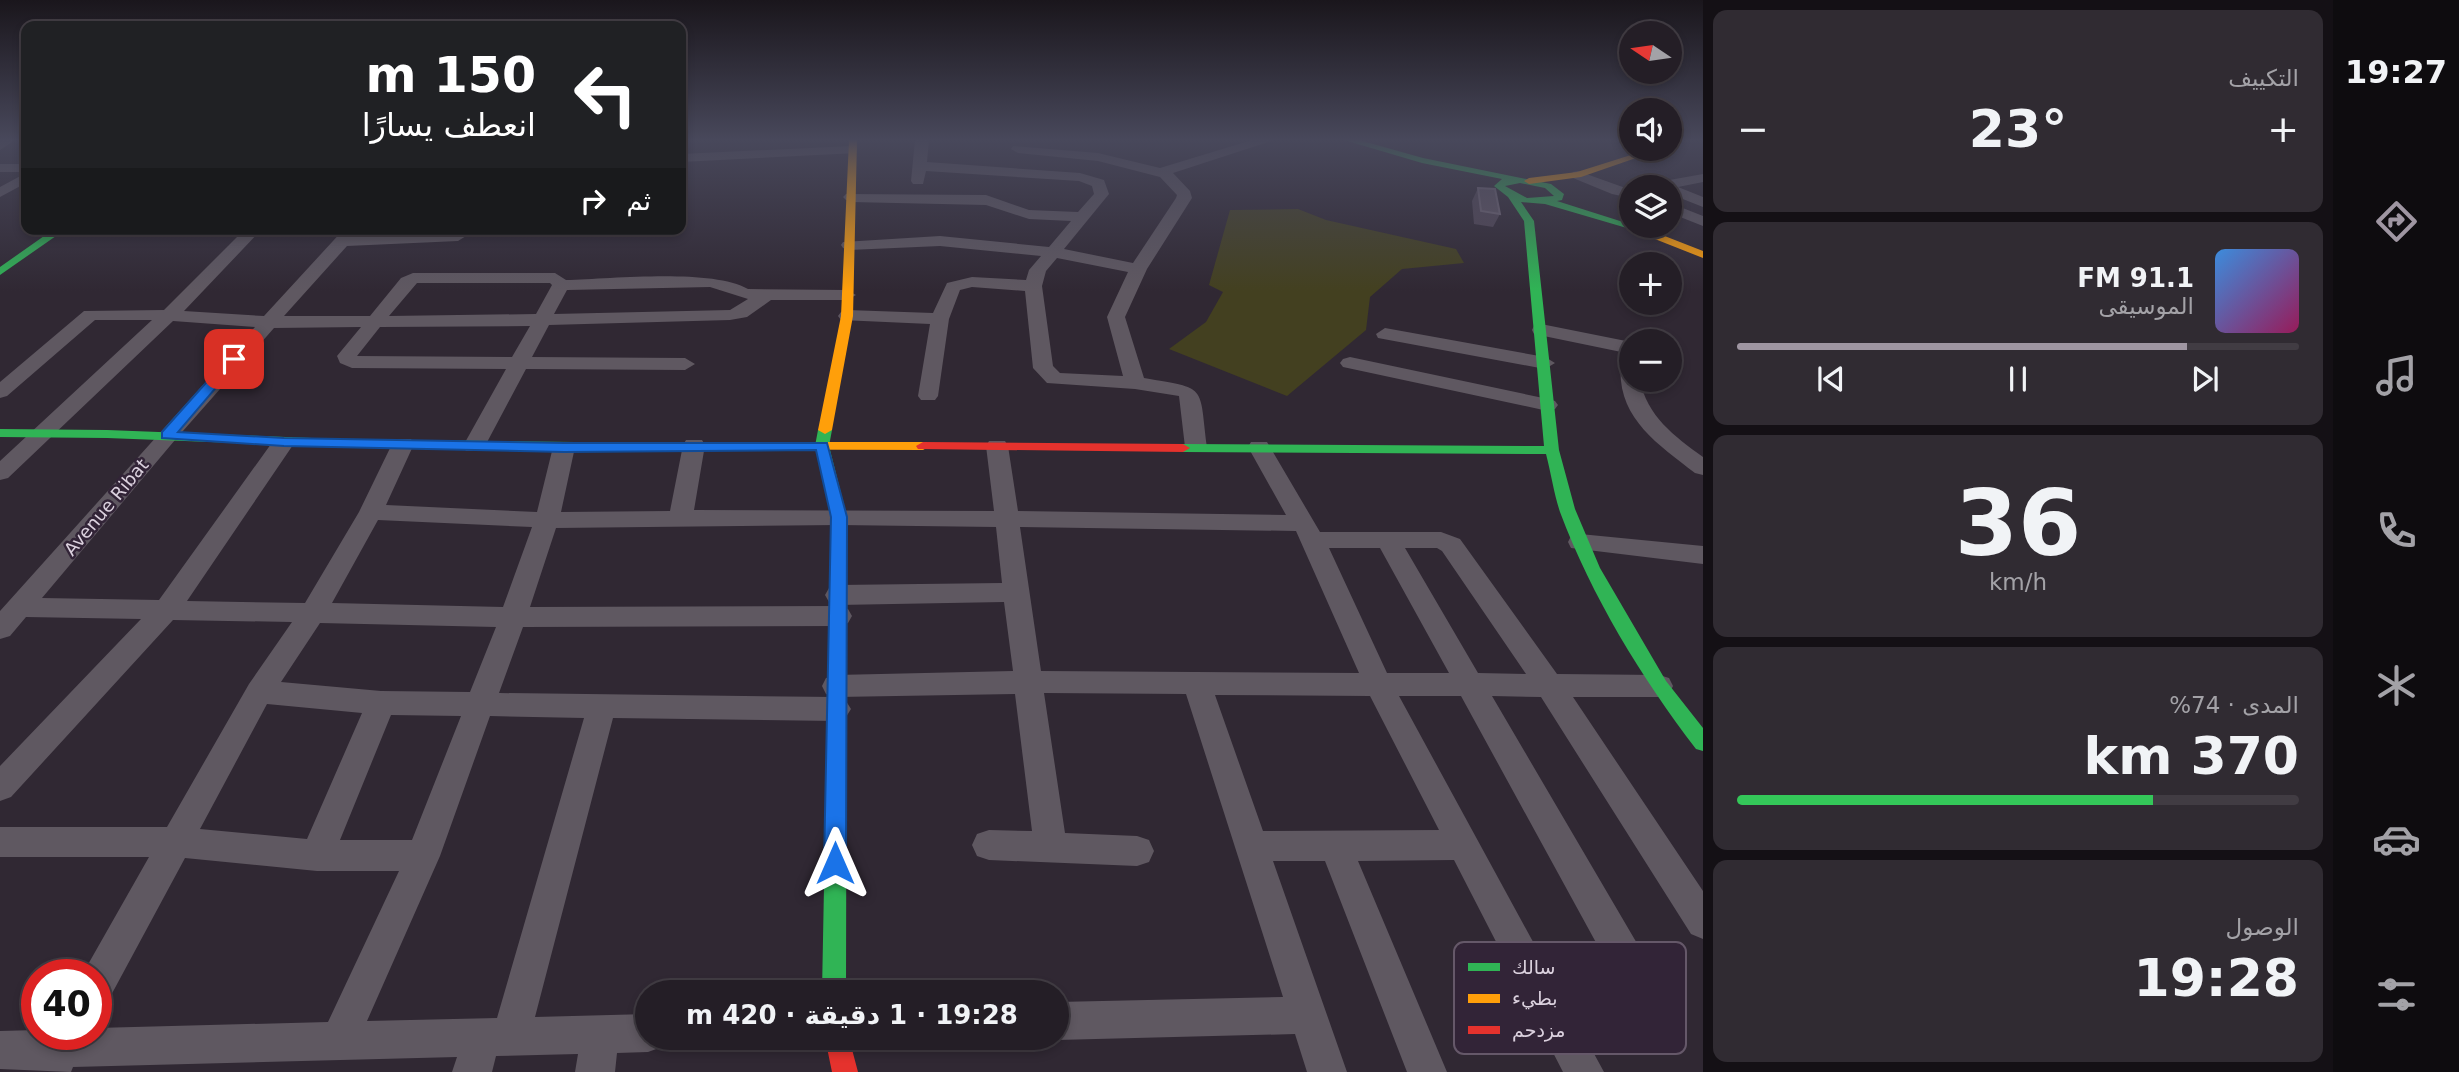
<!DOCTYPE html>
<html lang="ar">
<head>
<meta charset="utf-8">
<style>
  body { margin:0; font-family:"DejaVu Sans","Noto Naskh Arabic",sans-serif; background:#302b32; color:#f1f3f6; direction:rtl; height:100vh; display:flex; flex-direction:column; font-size:26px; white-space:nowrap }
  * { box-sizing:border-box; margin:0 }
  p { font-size:23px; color:#a3a2a7 }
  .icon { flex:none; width:38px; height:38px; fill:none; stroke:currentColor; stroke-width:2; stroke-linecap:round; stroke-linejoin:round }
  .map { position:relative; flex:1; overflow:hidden; direction:ltr }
  .side { display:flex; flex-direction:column; gap:10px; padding:10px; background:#141015; width:630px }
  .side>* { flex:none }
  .guide { position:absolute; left:21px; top:21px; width:665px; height:214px; border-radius:14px; box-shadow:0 4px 10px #0003,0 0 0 2px #413c43; direction:rtl; background:#202124; color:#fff; overflow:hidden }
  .needle { width:46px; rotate:283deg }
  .buttons { position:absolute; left:1619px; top:21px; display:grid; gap:14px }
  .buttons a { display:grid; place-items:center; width:63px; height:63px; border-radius:50%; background:#241e26; box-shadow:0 4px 10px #0003,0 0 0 2px #413c43; font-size:35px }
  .speed { position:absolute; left:21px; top:959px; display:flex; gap:14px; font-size:35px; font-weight:700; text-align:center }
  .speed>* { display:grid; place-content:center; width:91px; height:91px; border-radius:50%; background:#241e26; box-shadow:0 4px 10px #0003,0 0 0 2px #413c43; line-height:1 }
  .speed .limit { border:10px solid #d22; background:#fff; color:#111 }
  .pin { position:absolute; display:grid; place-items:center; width:60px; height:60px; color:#fff; margin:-30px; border-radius:14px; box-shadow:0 4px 10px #0006 }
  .me { position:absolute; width:77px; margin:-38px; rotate:0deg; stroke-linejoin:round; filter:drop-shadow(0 0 5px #0008) }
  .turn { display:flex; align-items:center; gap:24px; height:147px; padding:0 35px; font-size:32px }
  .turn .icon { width:91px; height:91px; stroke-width:2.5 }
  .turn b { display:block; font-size:49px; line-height:60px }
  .then { display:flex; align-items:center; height:66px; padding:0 35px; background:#0003; gap:14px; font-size:26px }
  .big { font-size:52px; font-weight:600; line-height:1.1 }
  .side .card { flex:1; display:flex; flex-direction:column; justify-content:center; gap:10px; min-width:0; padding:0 24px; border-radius:14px; background:#302b32 }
  .side .dial { align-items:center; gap:0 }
  .dial b { font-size:91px; line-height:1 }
  .song { display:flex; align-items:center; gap:21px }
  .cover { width:84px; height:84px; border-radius:10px; background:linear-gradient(135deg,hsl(210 70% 55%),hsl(330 70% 35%)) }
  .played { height:7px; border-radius:4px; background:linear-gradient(90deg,#9f96a2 80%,#413c43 80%) }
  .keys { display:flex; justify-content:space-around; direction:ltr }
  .heat { display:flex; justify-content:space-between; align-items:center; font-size:38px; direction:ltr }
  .charge { height:10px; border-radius:5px; background:linear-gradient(90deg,#34c759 74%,#413c43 0) }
  .trip { position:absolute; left:635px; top:980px; width:434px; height:70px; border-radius:35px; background:#241e26; box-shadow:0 4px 10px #0003,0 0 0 2px #413c43; font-weight:600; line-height:70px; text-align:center; direction:rtl }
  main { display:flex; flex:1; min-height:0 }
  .dock { display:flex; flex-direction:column; width:126px; justify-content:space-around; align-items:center; background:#0e0c0f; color:#a3a2a7 }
  .dock .icon { width:49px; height:49px }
  .dock .selected { color:#9f96a2 }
  .dock b { font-size:32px; color:#f1f3f6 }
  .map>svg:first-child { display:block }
  .green { fill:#434020 }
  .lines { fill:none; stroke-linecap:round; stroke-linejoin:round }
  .street { fill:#5f5861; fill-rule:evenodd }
  .fast { fill:#30b455; fill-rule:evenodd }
  .slow { fill:#ff9f0a; fill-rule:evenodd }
  .jam { fill:#e5322d; fill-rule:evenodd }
  .wall { fill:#524756 }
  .building { fill:#615665; stroke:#746978; stroke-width:2 }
  .route { fill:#1a73e8; stroke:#114b97; stroke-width:2 }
  .labels { text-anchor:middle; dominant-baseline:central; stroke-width:5; stroke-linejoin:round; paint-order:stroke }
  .street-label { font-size:18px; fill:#dbd1de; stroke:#322437 }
  .key { fill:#322437; stroke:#655869; stroke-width:2 }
  .key-label { font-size:19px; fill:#dbd1de }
</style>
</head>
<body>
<main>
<nav class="dock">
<b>19:27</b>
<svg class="icon selected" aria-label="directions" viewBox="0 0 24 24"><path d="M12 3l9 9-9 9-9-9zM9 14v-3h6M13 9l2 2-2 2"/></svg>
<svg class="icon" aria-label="music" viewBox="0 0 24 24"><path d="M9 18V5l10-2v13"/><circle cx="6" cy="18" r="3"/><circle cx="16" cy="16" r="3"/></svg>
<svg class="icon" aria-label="phone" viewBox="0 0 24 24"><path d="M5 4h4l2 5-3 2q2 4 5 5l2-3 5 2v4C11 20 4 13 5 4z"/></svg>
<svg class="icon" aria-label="climate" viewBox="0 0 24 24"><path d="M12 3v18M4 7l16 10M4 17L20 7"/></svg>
<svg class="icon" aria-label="car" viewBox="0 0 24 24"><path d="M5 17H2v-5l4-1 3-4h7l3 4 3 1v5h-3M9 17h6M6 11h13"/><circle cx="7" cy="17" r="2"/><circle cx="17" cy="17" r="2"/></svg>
<svg class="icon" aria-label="filters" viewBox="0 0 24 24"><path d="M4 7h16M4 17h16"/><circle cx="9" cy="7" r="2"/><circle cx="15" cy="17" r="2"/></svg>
</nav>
<section class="side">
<div class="card"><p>التكييف</p>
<div class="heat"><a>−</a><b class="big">23°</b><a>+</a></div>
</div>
<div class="card">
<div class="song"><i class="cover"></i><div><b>91.1 FM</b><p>الموسيقى</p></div></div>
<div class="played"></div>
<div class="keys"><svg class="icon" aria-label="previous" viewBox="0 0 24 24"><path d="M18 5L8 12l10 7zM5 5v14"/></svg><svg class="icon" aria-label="pause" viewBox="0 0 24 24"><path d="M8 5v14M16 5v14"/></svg><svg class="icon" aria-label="next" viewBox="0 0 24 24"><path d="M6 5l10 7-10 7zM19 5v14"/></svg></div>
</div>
<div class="card dial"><b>36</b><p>km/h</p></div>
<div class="card"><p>المدى · 74%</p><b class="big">370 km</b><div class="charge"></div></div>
<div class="card"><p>الوصول</p><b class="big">19:28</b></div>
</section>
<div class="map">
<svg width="1703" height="1072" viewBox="0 0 1703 1072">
  <rect width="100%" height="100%" fill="#302833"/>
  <!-- green -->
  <path class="green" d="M1298,209L1326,220L1456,249L1464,263L1402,269L1370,297L1366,330L1287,396L1169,349L1206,322L1223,292L1209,285L1230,210Z"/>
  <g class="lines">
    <!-- street -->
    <path class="street" d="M0,140H15L0,150Z
      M915,140H929L927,162L1080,173L1104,180L1109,194L1064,249L1133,263L1176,198L1177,195L1160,177L1098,161L1018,153L1011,149L1013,146L1098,153L1160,168L1252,140H1274L1173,173L1190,191L1192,198L1147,269L1125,317L1144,378C1208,389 1199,384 1207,447L1204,452H1188L1185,447L1179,396L1135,389L1047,383L1033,368L1025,291L972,287L960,290L949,319L938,396L935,400H921L918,396L930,324L841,320L838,316L841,312L847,310L933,313L947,283L972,277L1026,280L1029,270L1041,256L940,246L849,250L843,248L841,245L843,242L940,236L1049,247L1071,221L1029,219L986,205L851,202L846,200L843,197L846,194L986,195L1029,210L1078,212L1094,194L1092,186L1079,181L926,171L923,184H913L911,181ZM1057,258L1128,272L1107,317L1123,376L1060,373L1053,366L1042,286L1046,271Z
      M852,146L857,147V153L681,162V154Z
      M0,164H26V172H0Z
      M1578,171L1631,190V198L1612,194L1573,178L1571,175L1573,172Z
      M26,173V183L0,197V187Z
      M1703,174V182L1678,187L1703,197V207L1670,194V187H1661L1664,181Z
      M1670,203L1703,216V226L1670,213Z
      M245,229H262L184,311L264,316L344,229H361L356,236L458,231L466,236L458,241L347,246L284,316H370L401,278L413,273H555L566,280C611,279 711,268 748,289L847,290L856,295L847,300H771L747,317L730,320L549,325L532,357L685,358L695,364L685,370L526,369L485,446L482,451H466L463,446L506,369L352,368L340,363L337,356L361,327L274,328L175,440L42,598L159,600L276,437H292L295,442L187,601L305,603L359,512L392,444L395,439H411L414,444L386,505L537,512L553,447L556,442H572L575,447L561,512L670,511L683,445L686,440H702L705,445L694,510L994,511L986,446L989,441H1005L1008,446L1018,511L1286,515L1248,447L1251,442H1267L1320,532H1441L1460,539L1557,674L1659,675L1669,678L1673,686L1669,694L1659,697H1573L1703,891V939L1691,934L1541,697L1492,696L1679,1015L1684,1029L1679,1043L1665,1048L1651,1043L1461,696H1399L1604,1072H1563L1454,860L1358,861L1447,1072H1407L1325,861H1273L1347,1072H1307L1295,1034L1057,1040L1051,1038H1057V1002L1283,997L1186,694L1044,693L1065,833L1137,836L1149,840L1154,851L1149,862L1137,866L989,860L977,856L972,845L977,834L989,830L1032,831L1015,694L837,697L846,701L851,709L846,717L836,721L613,718L535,1017L648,1014V1038H665L662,1047L648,1052L617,1053L615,1072H575L578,1054L496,1056L492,1072H452L457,1057L73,1067L71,1072L0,1069V1031L37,1030V1034H96V1028L328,1022L399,871H317L185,858L109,999L96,1004V975H82L149,857H0V827H167L249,684L292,622L173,620L11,797L0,801V766L141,619L26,617L10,636L0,639V611L255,327L173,321L8,478L0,480V461L152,320H95L7,396L0,398V382L84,311L164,310ZM417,283H550L552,285L536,314L389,316ZM710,287L748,299L730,310L554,314L567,290ZM530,326L512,357L357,356L380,327ZM378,520L532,527L503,607L332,603ZM839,525L996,527L1002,583L838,585L829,588L825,595L829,602L838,605L1004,602L1013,671L836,675L826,678L822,686L826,694L835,697L499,693L523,627L839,626L848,623L852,616L848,609L839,606L530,607L556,528ZM1020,527L1296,531L1359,673L1041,671ZM1329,548H1380L1449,673H1387ZM1405,548H1437L1442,551L1526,674L1478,673ZM320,623L496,627L470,692L381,691L281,682ZM1215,695L1370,696L1439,830L1263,831ZM267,704L362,713L307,839L200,829ZM391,715L461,716L412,840H340ZM490,716L584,718L497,1018L367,1021L440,856Z
      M1541,324L1631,342V354L1534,334L1532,330L1534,326Z
      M1385,328L1545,357L1555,363L1545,369L1378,338L1376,334Z
      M1631,354V380H1640C1647,416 1674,436 1703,457V475L1695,473C1655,442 1615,416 1621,360Z
      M1350,357L1548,399L1555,401L1558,405L1555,409L1548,411L1343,367L1340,363L1343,359Z
      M1580,534L1703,546V564L1571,548L1568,542L1571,536Z"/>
    <!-- fast -->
    <path class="fast" d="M1344,140H1359L1423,158L1551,184L1564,194L1562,200L1557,201L1642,228L1637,231L1545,204L1521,202L1534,221L1559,450L1575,509L1600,568L1666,681L1703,728V751L1696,749C1641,677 1592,597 1560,512C1554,494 1551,473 1546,454L1183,452L1176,448L1183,444L1544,446L1524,221L1508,197L1494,186L1502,179L1422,163ZM1520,183L1545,188L1554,196L1527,198L1505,186Z
      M54,229H66L0,275V267Z
      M825,426L832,430L829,446L847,517L846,992H822L831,517L815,446L818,430Z
      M0,429L107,430L337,439L575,442L582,446L575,450L337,447L107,438L0,437Z"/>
    <!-- slow -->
    <path class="slow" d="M849,140H857L853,316L832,430L825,434L818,430L841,316Z
      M1650,149H1662L1581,177L1529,184L1524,181L1529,178L1577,172Z
      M1631,223V226H1639L1703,251V258L1627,228V224Z
      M575,442H923L930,446L923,450L570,449L568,446L570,443Z"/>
    <!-- jam -->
    <path class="jam" d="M923,442L1183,444L1190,448L1183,452L918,449L916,446Z
      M825,1038H849L858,1072H832Z"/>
  </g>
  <!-- wall -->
  <path class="wall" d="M1478,188L1500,214L1493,227L1474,224L1472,201Z"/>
  <!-- building -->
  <path class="building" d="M1478,188L1495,189L1500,214L1481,211Z"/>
  <!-- sky -->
  <linearGradient id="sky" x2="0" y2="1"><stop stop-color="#1a161c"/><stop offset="0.48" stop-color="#48485b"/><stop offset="1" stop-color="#48485b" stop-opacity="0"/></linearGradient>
  <rect width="1703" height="291" fill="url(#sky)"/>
  <!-- route -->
  <path class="route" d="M234,356L240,359L238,362L178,432L284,438L564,443H827L847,517L846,863L842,871L835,874L827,871L824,863L831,517L816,450L564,452L284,446L162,438V432L229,357Z"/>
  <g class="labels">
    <!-- street labels -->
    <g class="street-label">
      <text transform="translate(106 507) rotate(-50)">Avenue Ribat</text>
    </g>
  </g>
  <!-- legend -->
  <rect x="1454" y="942" width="232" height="112" rx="10" class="key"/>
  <rect x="1468" y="963" width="32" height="8" fill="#30b455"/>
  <rect x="1468" y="994" width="32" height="9" fill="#ff9f0a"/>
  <rect x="1468" y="1026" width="32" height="8" fill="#e5322d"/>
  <g class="key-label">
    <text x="1512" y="974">سالك</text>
    <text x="1512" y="1005">بطيء</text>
    <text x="1512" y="1037">مزدحم</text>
  </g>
</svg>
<div class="buttons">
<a><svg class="needle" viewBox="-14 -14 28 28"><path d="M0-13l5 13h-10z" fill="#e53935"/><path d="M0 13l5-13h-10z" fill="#a3a2a7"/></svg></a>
<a><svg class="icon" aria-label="sound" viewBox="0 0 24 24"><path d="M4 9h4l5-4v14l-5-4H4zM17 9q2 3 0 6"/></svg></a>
<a><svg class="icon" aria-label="layers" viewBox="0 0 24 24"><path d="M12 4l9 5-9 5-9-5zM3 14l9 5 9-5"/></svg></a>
<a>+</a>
<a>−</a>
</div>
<div class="speed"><div class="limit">40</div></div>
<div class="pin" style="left:234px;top:359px;background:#d93025"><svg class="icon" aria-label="arrive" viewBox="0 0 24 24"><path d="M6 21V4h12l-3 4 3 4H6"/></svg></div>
<svg class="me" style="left:835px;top:863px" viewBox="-20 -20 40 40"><path d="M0-17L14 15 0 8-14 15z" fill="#1a73e8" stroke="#fff" stroke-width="4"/></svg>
<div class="trip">19:28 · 1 دقيقة · 420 m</div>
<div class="guide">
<div class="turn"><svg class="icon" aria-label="left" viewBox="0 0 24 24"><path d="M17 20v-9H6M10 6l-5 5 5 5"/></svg><div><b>150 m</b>انعطف يسارًا</div></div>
<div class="then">ثم<svg class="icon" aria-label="right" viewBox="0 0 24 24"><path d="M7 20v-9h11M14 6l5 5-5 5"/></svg></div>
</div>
</div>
</main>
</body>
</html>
